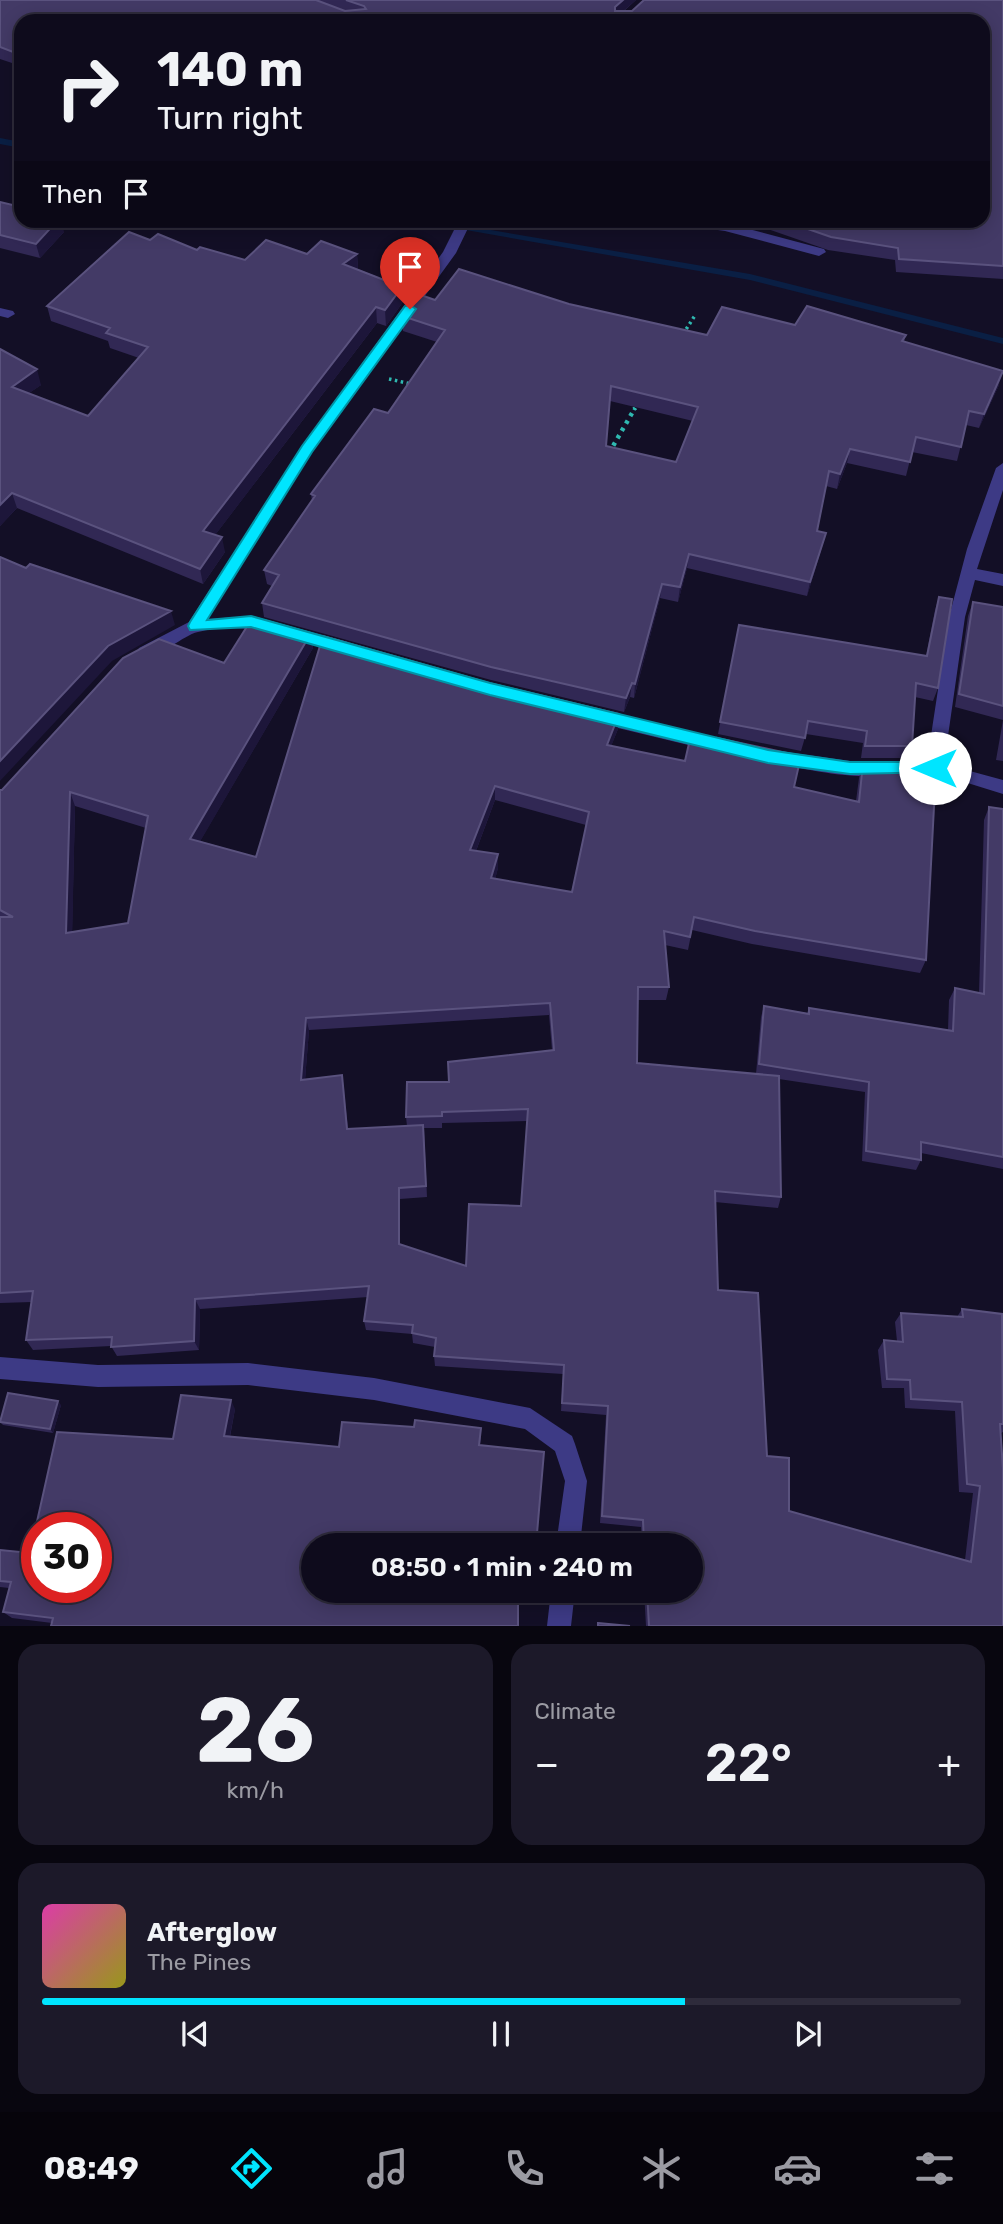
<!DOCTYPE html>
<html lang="en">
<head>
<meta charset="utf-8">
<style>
  body { margin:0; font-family:Rubik,sans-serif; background:#1c1929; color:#f1f3f6; height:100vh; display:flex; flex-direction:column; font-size:26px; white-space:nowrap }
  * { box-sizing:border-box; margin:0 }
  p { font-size:23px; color:#9b9ba3 }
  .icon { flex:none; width:38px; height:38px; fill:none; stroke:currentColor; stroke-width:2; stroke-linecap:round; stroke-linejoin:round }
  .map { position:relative; height:1626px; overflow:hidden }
  .sheet { display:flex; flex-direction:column; gap:18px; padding:18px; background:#08060f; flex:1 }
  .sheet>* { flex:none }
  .hud { position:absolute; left:14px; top:14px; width:976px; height:214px; border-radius:21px; box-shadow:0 4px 18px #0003,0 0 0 2px #2e2b3b; background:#0e0b1c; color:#f1f3f6; overflow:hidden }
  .speed { position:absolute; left:21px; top:1512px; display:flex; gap:14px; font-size:35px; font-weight:700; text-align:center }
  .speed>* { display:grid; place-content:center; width:91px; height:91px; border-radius:50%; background:#0e0b1c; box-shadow:0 4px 18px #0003,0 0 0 2px #2e2b3b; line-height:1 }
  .speed .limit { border:10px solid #d22; background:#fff; color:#111 }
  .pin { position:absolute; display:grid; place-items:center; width:60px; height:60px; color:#fff; margin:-72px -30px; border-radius:50% 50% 50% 0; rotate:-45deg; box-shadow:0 0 7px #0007 }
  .pin .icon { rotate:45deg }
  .me { position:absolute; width:77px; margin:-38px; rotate:270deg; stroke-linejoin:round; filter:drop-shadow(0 0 5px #0008) }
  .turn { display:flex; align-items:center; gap:24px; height:147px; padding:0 28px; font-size:32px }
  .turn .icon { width:91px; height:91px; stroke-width:2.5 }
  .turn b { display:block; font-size:49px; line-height:60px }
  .then { display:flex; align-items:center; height:66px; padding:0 28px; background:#0003; gap:14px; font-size:26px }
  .big { font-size:52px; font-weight:600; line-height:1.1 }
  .sheet .tile { flex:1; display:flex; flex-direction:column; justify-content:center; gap:10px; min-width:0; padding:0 24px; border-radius:21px; background:#1c1929 }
  .sheet .dial { align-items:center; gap:0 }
  .dial b { font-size:91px; line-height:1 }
  .song { display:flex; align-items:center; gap:21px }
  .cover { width:84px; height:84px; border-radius:10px; background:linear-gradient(135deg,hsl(320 70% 55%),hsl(60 70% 35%)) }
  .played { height:7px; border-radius:4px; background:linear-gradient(90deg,#00e5ff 70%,#2e2b3b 70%) }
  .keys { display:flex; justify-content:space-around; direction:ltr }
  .heat { display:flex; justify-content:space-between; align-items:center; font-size:38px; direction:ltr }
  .sheet .tiles { flex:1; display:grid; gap:18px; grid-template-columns:1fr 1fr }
  .tile:last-child { grid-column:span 2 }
  .trip { position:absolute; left:301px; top:1533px; width:402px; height:70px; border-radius:35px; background:#0e0b1c; box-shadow:0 4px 18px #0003,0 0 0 2px #2e2b3b; font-weight:600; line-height:70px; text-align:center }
  .tabs { display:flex; height:112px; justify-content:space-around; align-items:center; background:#06040b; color:#9b9ba3 }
  .tabs .icon { width:49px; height:49px }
  .tabs .current { color:#00e5ff }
  .tabs b { font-size:32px; color:#f1f3f6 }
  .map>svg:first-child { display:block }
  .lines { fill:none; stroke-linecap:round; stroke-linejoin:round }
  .stream { fill:#0a1f44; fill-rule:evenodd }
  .path-far1 { stroke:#2fb8b0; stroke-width:3.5; stroke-dasharray:2.5 3.5; stroke-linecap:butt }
  .path { stroke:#2fb8b0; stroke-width:4.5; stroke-dasharray:3.5 5; stroke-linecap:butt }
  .minor { fill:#3d3a85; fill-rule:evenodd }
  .wall { fill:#312854; fill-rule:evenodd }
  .shaded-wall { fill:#1d163a }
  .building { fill:#433a66; stroke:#5a527e; stroke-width:2; fill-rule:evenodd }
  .route { fill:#00e5ff; stroke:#0095a6; stroke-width:2 }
</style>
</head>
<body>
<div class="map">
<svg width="1003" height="1626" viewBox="0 0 1003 1626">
  <rect width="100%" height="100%" fill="#130f26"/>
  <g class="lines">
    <!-- stream -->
    <path class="stream" d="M0,138L21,142V148L0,144Z
      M409,220H432L750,274L1003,338V344L750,280Z"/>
    <!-- path-far1 -->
    <path class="path-far1" d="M683,334L696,314
      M389,379L411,384
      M634,410L638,403"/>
    <!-- path -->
    <path class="path" d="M609,453L635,408"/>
    <!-- minor -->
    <path class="minor" d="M459,220H472L456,253L312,452L208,619L252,616L348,642L350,646L348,650L342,652C296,640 246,619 198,632C180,636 158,662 139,656L137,652L139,648L189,622L302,446L443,252Z
      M669,220L726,223L824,249L826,252L819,256L725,231L675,224Z
      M0,308L13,311L15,314L8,318L0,316Z
      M1003,463V490L977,569L1003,574V586L975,580L965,617L944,764L1003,780V794L958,780L911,775L905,773L902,768L905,763L927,762L949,617L967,549L996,468Z
      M595,710L738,743L744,745L746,750L744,755L738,757L589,721L587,716L589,711Z
      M779,751L850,761L889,763L892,768L889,773C860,782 810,769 779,765L773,763L770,758L773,753Z
      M0,1357L98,1365L248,1363L374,1378L530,1408L572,1436L575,1444L587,1481L580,1545H556L565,1481L555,1451L525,1429L374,1400L248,1385L98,1387L0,1379Z
      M551,1591H575L571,1626H547Z"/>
  </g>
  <!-- wall -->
  <path class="wall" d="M0,0H636L624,11L1003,0V279L896,272L895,260L828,250L759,226L760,220H984V21H21V66L0,59Z
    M0,202L64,232L40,258L0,248Z
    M150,240L245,260L307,254H357L358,269L402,287L403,302L386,326L377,323L215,535L225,552L203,584L17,508L0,526V349L41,385L29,393L88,416L139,358L110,348L108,341L51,321L47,306Z
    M435,300L569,304L707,335L795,325L906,335L904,342L999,385L979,428L966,425L957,461L912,452L906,476L847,463L837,489L826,486L817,531L826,533L822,547L807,596L687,568L678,602L660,598L634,698L630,697L624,712L491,680L264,617L262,603L272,586L267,584L264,570L312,501L311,494L388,413L437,342L403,331L402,316ZM610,401L693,421L676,462L606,446Z
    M939,597L938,688L933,701L915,697L912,746L908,758H861L863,743L806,734L801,751L718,734L739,625L926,656L935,610Z
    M973,602L1003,607V761L996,760L1003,720L955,707L968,616Z
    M311,633L313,648L200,841L256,857L618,729L611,746L856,801L859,778L863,763L926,960L920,973L752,944L692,930L688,950L665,945L669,987L666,1000H638L637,1063L756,1074L761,1017L764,1006L807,1013L809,1008L948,1030L949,1000L955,988L979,993L984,820L989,807L1003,809V1169L921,1153V1160L916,1170L862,1161L865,1092L779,1079L781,1197L778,1208L715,1202L718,1290L767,1456L789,1511L965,1560L973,1493L959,1492L955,1411L905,1408L904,1388H882L878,1350L884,1340L897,1341L895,1322L901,1313L957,1317L962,1309L1003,1325V1432L1001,1433L1003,1626H646L644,1591H691V1545H642L641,1527L600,1523L606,1415L561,1411L563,1374L435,1366L434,1356L435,1347L413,1343L412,1334L366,1330L364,1321L368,1297L200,1309L199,1350L117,1356L111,1346L33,1350L26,1340L32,1302L0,1303V790L224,663ZM495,800L586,825L572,892L495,879L498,868V854L476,851ZM75,806L146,828L128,923L72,932ZM549,1015L552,1050L449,1082L406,1117L407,1126L348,1129L342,1075L305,1080L309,1030ZM527,1121L521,1206L466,1266L400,1245V1199L427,1197L424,1128H442V1123Z
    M61,1405L53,1433L3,1425L0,1422V1419Z
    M235,1409L230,1437L339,1447L481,1437L480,1445L531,1591L530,1603L518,1602L52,1623L12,1618L3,1612L9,1588L0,1587V1550L30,1553L173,1439Z"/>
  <!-- shaded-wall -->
  <path class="shaded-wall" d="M623,0H636L614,19L615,7Z
    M58,220H61L64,232L40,258L36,244Z
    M357,254L358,269L343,264Z
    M402,287L403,302L386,326L385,310Z
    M376,307L377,323L206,547L203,531Z
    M37,369L41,385L16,402L12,387Z
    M1003,371L999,385L979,428L984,414Z
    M850,449L847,463L837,489L840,474Z
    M12,493L17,508L0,526V505Z
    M826,533L822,547L807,596L810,582Z
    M222,537L225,552L203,584L200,569Z
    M689,554L687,568L678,602L680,587Z
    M662,584L660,598L634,698L635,684Z
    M171,611L175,625L112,661L0,781V761L108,646Z
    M311,633L313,648L194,852L190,839Z
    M632,683L630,697L624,712L626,698Z
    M619,714L618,729L606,759L607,745Z
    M495,786V800L471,864L470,850Z
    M70,792L75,806L72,946L66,933Z
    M498,854V868L492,892L491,878Z
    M306,1018L309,1030L304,1092L301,1080Z
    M342,1075L344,1087L349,1141L347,1129Z
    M399,1188L400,1199V1255L399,1244Z
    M195,1299L200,1309L199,1350L194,1341Z
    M231,1400L235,1409L228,1445L224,1436Z
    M58,1401L61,1405L53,1433L50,1429Z"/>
  <!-- building -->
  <path class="building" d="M0,0H316L345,11L366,9L364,6L346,0H623L615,7V11H632L644,0H1003V266L899,259L898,248L831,237L782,220H984V21H21V55L0,47Z
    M0,202L21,207V220H58L36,244L0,235Z
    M129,232L150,240L158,234L197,250L200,247L245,260L266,240L307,254L321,241L357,254L343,264L402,287L385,310L376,307L203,531L222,537L200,569L12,493L0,505V349L37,369L12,387L88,416L148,347L106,333L110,328L47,306Z
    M459,269L569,304L707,335L722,307L795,325L807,306L906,335L902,341L1003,371L984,414L969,411L961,447L916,437L910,462L850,449L840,474L829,471L817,531L826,533L810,582L689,554L680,587L662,584L635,684L632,683L626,698L491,667L262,603L279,575L264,570L315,496L311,494L374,409L388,413L445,330L402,316L418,294L435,300ZM611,386L698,407L676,462L606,446Z
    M0,557L26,568L30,564L171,611L108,646L0,761Z
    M939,597L952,599L938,688L916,683L912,746H865L867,731L808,721L805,738L720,722L739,625L927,656Z
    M973,602L1003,607V706L959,694Z
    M253,617L311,633L190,839L256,857L323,636L489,683L619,714L607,745L685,761L690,739L716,745L717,738L801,756L794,787L859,802L863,763H912L936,768L926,960L755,931L694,917L690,937L664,931L669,987H638L637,1063L779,1076L781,1197L715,1191L718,1290L758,1293L767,1456L789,1458V1511L971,1562L980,1486L967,1484L962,1402L911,1399L910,1380L887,1379L884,1340L903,1342L901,1313L963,1317L962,1309L1002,1314L1003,1424H1000L1003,1469V1626H649L647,1591H691V1545H644L643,1520L602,1516L608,1406L562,1403L564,1365L434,1356L436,1338L412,1333L413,1325L364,1321L369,1286L195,1299L194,1341L111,1347L112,1337L26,1340L33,1291L0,1293V917H13L0,910V790H2L123,658L159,639L224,663ZM495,786L589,812L572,892L491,878L498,854L470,850ZM70,792L148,816L128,923L66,933ZM550,1003L554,1050L448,1062L449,1082H407L406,1117L442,1116V1112L528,1109L521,1206L469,1204L466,1266L399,1244V1188L426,1186L423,1125L347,1129L342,1075L301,1080L306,1018Z
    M989,807L1003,809V1157L921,1142V1160L866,1151L869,1082L759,1064L764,1006L809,1014V1008L953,1031L955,988L984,994Z
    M8,1393L58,1401L50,1429L0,1422Z
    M181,1395L231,1400L224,1436L339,1447L342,1422L414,1427L415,1420L481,1428L479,1445L544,1452L536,1545H313V1591H531V1597L518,1595V1626H51L53,1618L3,1612L11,1582L0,1581V1550L30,1553L57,1432L173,1439ZM37,1528H96V1587H37Z
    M598,1623L630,1626H598Z"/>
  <!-- route -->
  <path class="route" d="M410,305L416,309L312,452L207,620L251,616L490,683L768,750L850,762H935L941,764L943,768L941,772L850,774L768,763L490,695L251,627L190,630L188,626L190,622L302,446L405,306Z"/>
</svg>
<div class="speed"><div class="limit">30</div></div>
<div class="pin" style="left:410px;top:309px;background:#d93025"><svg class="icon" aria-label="arrive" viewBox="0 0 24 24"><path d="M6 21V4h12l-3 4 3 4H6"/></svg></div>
<svg class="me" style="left:935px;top:768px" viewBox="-20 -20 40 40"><circle r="19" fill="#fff"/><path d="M0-13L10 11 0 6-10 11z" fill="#00e5ff"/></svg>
<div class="trip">08:50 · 1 min · 240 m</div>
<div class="hud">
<div class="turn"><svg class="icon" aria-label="right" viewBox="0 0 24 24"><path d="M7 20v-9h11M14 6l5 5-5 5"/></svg><div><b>140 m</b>Turn right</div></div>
<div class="then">Then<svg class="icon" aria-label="arrive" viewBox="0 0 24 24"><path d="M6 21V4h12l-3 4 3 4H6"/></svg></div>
</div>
</div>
<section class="sheet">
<div class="tiles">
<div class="tile dial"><b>26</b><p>km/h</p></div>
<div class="tile"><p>Climate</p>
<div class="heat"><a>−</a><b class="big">22°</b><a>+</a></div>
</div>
<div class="tile">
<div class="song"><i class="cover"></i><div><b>Afterglow</b><p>The Pines</p></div></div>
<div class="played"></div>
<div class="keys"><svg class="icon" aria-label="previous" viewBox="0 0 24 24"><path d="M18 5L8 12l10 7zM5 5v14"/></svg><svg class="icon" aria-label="pause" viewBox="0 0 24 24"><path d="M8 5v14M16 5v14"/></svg><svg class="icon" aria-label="next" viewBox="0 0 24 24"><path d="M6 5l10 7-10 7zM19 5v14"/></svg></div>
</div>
</div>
</section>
<nav class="tabs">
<b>08:49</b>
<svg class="icon current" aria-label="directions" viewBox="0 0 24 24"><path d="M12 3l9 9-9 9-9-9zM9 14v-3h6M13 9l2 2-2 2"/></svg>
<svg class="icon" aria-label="music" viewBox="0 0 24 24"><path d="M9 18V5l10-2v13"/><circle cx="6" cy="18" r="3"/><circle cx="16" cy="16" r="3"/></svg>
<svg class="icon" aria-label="phone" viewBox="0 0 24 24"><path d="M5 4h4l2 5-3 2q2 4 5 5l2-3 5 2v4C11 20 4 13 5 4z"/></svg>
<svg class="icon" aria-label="climate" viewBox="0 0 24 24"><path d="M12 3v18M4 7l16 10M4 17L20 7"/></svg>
<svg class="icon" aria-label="car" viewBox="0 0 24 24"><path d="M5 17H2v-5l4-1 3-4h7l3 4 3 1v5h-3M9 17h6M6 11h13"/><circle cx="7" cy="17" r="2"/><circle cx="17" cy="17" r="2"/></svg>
<svg class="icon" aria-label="filters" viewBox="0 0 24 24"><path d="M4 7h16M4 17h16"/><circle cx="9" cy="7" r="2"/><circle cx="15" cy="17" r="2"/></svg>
</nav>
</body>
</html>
